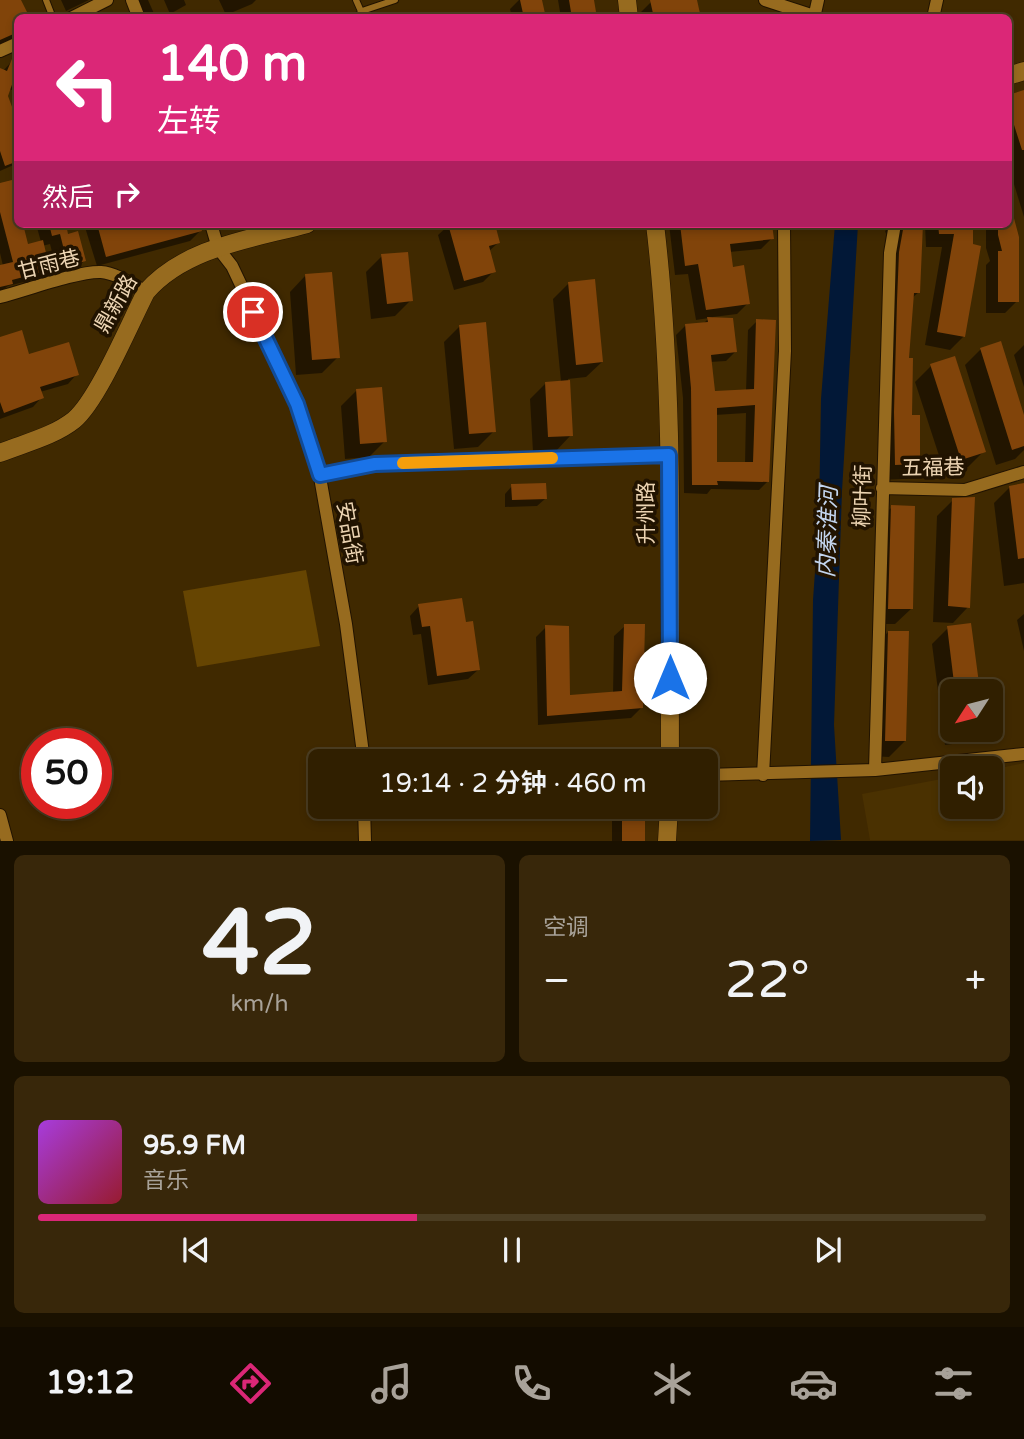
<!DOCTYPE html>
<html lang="zh">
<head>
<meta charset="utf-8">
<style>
  body { margin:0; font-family:"Varela Round","Noto Sans SC",sans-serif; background:#38270a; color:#f1f3f6; height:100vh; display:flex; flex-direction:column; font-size:26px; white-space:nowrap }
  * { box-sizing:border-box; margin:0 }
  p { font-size:23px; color:#a8a299 }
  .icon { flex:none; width:38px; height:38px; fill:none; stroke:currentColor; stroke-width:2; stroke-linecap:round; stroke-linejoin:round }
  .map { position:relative; height:841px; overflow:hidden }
  .sheet { display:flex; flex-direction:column; gap:14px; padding:14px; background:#1a1100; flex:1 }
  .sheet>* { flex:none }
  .banner { position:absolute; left:14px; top:14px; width:998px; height:214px; border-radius:10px; box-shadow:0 4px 10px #0003,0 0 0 2px #4b3d22; background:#db2777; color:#fff; overflow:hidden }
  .needle { width:46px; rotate:234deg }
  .tools { position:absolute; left:940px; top:679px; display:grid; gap:14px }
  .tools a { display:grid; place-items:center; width:63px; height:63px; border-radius:10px; background:#301f00; box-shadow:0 4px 10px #0003,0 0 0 2px #4b3d22; font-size:35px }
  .speed { position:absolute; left:21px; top:728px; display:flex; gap:14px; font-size:35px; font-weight:700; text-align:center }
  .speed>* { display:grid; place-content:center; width:91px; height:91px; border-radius:50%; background:#301f00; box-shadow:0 4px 10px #0003,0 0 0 2px #4b3d22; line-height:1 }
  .speed .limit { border:10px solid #d22; background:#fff; color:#111 }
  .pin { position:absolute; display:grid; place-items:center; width:60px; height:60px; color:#fff; margin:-30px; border:4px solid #fff; border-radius:50%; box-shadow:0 2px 7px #0007 }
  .me { position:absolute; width:77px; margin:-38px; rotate:0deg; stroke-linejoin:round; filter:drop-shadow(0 0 5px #0008) }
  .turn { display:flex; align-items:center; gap:24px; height:147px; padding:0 28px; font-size:32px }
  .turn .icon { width:91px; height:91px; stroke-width:2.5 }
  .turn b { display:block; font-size:49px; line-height:60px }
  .then { display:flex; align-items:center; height:66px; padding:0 28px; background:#0003; gap:14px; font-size:26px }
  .big { font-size:52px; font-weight:600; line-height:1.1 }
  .sheet .widget { flex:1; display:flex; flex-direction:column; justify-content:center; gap:10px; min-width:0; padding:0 24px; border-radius:10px; background:#38270a }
  .sheet .dial { align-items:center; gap:0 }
  .dial b { font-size:91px; line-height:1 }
  .song { display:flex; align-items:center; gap:21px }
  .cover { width:84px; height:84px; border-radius:10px; background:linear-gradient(135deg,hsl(280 70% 55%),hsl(350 70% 35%)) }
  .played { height:7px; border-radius:4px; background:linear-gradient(90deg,#db2777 40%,#4b3d22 40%) }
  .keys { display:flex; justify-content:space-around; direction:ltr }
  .heat { display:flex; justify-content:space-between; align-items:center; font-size:38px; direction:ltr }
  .sheet .tiles { flex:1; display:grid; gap:14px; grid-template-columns:1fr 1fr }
  .widget:last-child { grid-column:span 2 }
  .trip { position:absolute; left:308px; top:749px; width:410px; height:70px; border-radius:10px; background:#301f00; box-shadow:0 4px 10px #0003,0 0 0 2px #4b3d22; font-weight:600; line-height:70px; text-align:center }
  .tabs { display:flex; height:112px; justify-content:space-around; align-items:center; background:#130c00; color:#a8a299 }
  .tabs .icon { width:49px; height:49px }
  .tabs .current { color:#db2777 }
  .tabs b { font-size:32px; color:#f1f3f6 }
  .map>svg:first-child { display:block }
  .built { fill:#4a3101 }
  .green { fill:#664502 }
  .water { fill:#021837 }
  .shadow { fill:#0007; fill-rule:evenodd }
  .building { fill:#81440a; fill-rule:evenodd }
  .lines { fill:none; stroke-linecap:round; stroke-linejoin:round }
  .lane-casing { stroke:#211300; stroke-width:8 }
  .street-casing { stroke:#211300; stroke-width:14 }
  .secondary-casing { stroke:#211300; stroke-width:19 }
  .lane { stroke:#976b1f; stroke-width:6 }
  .street { stroke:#976b1f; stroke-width:12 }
  .secondary { stroke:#976b1f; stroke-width:18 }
  .route-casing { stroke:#114b97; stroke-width:18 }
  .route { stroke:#1a73e8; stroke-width:12 }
  .slow { stroke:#f59e0b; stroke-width:12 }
  .labels { text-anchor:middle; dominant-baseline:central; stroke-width:7; stroke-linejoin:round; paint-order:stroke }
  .street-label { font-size:21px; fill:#ecd4b2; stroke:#211300 }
  .water-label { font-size:23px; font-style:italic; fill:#c3d5ee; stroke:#211300 }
</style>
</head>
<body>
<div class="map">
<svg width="1024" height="841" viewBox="0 0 1024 841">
  <rect width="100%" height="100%" fill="#402900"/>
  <!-- built -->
  <path class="built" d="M1024,763V840H870L862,794L952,777V807H990L991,770Z"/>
  <!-- green -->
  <path class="green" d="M306,570L320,646L197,667L183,591Z"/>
  <!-- water -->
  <path class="water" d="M835,224H858L842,491L834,725L841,840L810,841L813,600L819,514L821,399Z"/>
  <!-- shadow -->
  <path class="shadow" d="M0,0H19L18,36L0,45Z
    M61,0H89L66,11Z
    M138,0H148L156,18H146Z
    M164,0H184L186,5L170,14Z
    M219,0H256L252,4L226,15Z
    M519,0H541L544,18H512L510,9Z
    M558,0H592L595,18H561Z
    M660,0H695L699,18H642L641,12L651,2Z
    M116,13L117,18H102Z
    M738,13L739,18H717L718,17Z
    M13,60L18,62V92L9,89L6,96L18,128V163L0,171V70L3,71Z
    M1024,91V217L1010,171L1008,173V96Z
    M0,185L18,224H21L27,246L41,242L36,224H64L67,236L84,261L74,271L58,275L50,244L42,246L48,270L40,278L8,286L0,292V267L3,266L0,253Z
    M1008,204L1017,237V301L1005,313H986V265L990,261L986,248V224H1008Z
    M84,224H198L200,231L190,241L97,266Z
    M450,224H493L498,243L488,252L494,271L483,282L454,290L438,235Z
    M669,224H771L772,238L761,249L729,252L731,269L748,303L737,314L713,317L735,352L726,361L710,362L713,393L746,391L748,330L757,321L768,481L759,490L711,489L707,494L684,493L683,398L676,335L685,326L703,324L709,318L696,320L688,274L675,275ZM746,413L745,464H716L715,415Z
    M892,224H921L919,292L911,299L907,360L911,417L919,464L903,479L880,480L889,242L885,231Z
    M925,224H971L964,336L950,350L925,345L942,247H926Z
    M382,256L411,300L395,316L371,319L366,272Z
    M305,276L338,357L322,373L296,375L290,292Z
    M569,283L602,362L586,377L568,379L571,435L556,451L533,452L530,399L546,383L561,382L553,299Z
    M460,326L494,431L478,447L454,449L444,342Z
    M0,339L28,356L77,374L68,384L40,392L42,397L33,407L0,419Z
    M1024,345V387L1014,355Z
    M981,349L1024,421V450L1015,459L996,465L965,365Z
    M931,366L984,451L968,467L945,474L915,382Z
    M357,390L385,441L369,457L345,459L341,406Z
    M1024,485V583L1004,586L994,503L1010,487Z
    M512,486L545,499L537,506L505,507V494Z
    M953,500L968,607L953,623L933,622L937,516Z
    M892,507L911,609L895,624H873L876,523Z
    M419,606L464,624L478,670L468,679L428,685L421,634L413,635L410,616Z
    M1024,614V651L1017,620Z
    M970,625L979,691H952V730H980L967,742L945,745L932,644L948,628Z
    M625,626L641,708L631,718L538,725L536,637L546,627L569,697L613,694L614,636Z
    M888,632L905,741L889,757L870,756L873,648Z
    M612,807H644L643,841H612Z"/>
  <!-- building -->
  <path class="building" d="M0,0H21L30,18H18V32L0,40Z
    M520,0H542L546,18H524Z
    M569,0H594L597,18H572Z
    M650,0H697L701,18H654Z
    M18,53V80L14,79L8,96L18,123V161L5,166L0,151V68L7,71L14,54Z
    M1024,90V150H1022L1008,106V95Z
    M12,180L18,201V224H23L28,244L43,240L50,270L12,280L13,284L0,287V265L13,262L0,212V183Z
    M1008,207H1011L1019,237V302H998V251H1002L998,235V224H1008Z
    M49,224H66L68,234L78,231L86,261L68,266L60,234L52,236Z
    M97,224H200L202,231L106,257Z
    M448,224H495L500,243L489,246L496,272L464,281Z
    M680,224H772L774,239L730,244L733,267L744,265L750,304L706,310L698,264L685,266Z
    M904,224H923L920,293H914L909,358H913L912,415H920V464L895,465L894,412L897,301L899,252Z
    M938,224H973V244L981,246L965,337L937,332L954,234H939Z
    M408,252L413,301L387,304L381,254Z
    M332,272L340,358L312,360L305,274Z
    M595,279L603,362L576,365L568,282Z
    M707,317L733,318L737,352L711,355L715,391L754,389L756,319L776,320L769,482L717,481L718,485H692L691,388L685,324L708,322ZM755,405L753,462H717V408Z
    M486,322L496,432L469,434L459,325Z
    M22,330L29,354L69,342L79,375L40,387L44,398L4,413L0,402V337Z
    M1001,341L1024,415V446L1012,450L980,348Z
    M955,356L986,452L961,460L930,364Z
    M570,380L573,436L548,437L545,382Z
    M382,387L387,442L360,444L356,389Z
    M546,483L547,499L512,500L511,484Z
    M1024,483V558L1018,559L1009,486Z
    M975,497L970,608L948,606L952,498Z
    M891,505L915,506L913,609H888Z
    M462,598L466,622L473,621L480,670L437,676L430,626L422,627L418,604Z
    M971,623L980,691H955L947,626Z
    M624,624H645L643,708L547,716L545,625L569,626L570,695L622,691Z
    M888,631H909L906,741H885Z
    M622,807H645V841H622Z"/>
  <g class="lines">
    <defs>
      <path id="lane" d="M46,0L53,18
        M356,0L364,18
        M354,18L365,10L395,0"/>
      <path id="street" d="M132,0L139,18
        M765,0L814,16
        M71,18L107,0
        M814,18L818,0
        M933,18L937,0
        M0,51L18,43
        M211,224L218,248L232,266L297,403L318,466L346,624L364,761
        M0,297C24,291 78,271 101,272C116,273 133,285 146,292
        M319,475L375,464L669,455
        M882,488L965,490L1024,472
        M875,770L890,253L895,224
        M705,775L875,770L1024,754
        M763,775L785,351L784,224
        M364,807L365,841
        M0,815L7,841"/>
      <path id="secondary" d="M627,0L629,18
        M1008,76L1024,71
        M655,224C676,402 669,582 670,761
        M0,453C25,443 54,436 74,420C98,400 130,323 146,292C185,247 252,239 307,224
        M667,841L669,807"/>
    </defs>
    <!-- lane casing -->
    <use href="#lane" class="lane-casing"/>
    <!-- street casing -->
    <use href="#street" class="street-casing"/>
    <!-- secondary casing -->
    <use href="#secondary" class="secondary-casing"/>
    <!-- lane -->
    <use href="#lane" class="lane"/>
    <!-- street -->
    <use href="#street" class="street"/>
    <!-- secondary -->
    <use href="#secondary" class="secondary"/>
  </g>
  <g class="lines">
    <defs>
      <path id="route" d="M253,312L297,404L320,475L375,464L669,455L670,678"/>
    </defs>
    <!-- route casing -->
    <use href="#route" class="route-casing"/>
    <!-- route -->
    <use href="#route" class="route"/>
    <!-- slow -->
    <path class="slow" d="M403,463L552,458"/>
  </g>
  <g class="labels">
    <!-- street labels -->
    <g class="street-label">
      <text transform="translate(49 265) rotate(-14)">甘雨巷</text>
      <text transform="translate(116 304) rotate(-60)">鼎新路</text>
      <text transform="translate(933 468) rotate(-1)">五福巷</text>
      <text transform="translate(863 496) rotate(-88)">柳叶街</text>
      <text transform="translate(646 513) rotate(-90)">升州路</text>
      <text transform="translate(349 533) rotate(80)">安品街</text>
    </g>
    <!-- water labels -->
    <g class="water-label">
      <text transform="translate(828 532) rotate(-88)">内秦淮河</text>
    </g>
  </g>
</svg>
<div class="tools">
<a><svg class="needle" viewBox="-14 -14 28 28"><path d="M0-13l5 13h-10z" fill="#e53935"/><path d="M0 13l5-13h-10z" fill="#a8a299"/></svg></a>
<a><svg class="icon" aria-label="sound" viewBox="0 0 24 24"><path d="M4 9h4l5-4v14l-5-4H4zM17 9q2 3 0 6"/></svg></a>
</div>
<div class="speed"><div class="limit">50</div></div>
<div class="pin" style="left:253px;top:312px;background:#d93025"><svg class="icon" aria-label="arrive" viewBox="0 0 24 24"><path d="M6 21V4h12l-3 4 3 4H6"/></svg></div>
<svg class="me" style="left:670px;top:678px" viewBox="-20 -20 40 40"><circle r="19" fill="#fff"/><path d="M0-13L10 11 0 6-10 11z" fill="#1a73e8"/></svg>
<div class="trip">19:14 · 2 分钟 · 460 m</div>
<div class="banner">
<div class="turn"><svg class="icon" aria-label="left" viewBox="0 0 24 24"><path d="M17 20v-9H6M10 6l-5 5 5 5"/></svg><div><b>140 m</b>左转</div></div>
<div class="then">然后<svg class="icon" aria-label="right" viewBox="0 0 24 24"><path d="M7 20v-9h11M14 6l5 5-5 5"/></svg></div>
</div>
</div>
<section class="sheet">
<div class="tiles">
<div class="widget dial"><b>42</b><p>km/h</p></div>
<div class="widget"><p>空调</p>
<div class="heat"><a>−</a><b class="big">22°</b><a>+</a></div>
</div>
<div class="widget">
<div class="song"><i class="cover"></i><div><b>95.9 FM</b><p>音乐</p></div></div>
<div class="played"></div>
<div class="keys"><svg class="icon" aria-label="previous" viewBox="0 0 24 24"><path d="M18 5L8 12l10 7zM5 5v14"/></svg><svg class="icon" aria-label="pause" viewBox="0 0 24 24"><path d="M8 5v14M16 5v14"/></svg><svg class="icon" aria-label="next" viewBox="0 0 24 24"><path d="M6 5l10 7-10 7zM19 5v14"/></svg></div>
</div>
</div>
</section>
<nav class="tabs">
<b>19:12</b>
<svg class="icon current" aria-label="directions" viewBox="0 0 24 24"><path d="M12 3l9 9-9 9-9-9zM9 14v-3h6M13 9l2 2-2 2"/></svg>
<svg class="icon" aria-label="music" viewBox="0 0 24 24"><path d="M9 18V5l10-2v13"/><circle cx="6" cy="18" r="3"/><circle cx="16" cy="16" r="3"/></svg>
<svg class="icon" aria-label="phone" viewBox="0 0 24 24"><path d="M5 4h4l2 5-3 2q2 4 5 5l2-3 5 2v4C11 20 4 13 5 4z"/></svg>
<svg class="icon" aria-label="climate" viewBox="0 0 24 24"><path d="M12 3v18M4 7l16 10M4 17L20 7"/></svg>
<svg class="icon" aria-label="car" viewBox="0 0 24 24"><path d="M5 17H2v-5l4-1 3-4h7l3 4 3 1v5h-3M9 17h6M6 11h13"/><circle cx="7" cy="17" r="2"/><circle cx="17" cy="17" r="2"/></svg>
<svg class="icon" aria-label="filters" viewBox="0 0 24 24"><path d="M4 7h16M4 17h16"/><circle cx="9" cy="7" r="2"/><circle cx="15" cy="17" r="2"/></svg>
</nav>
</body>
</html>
